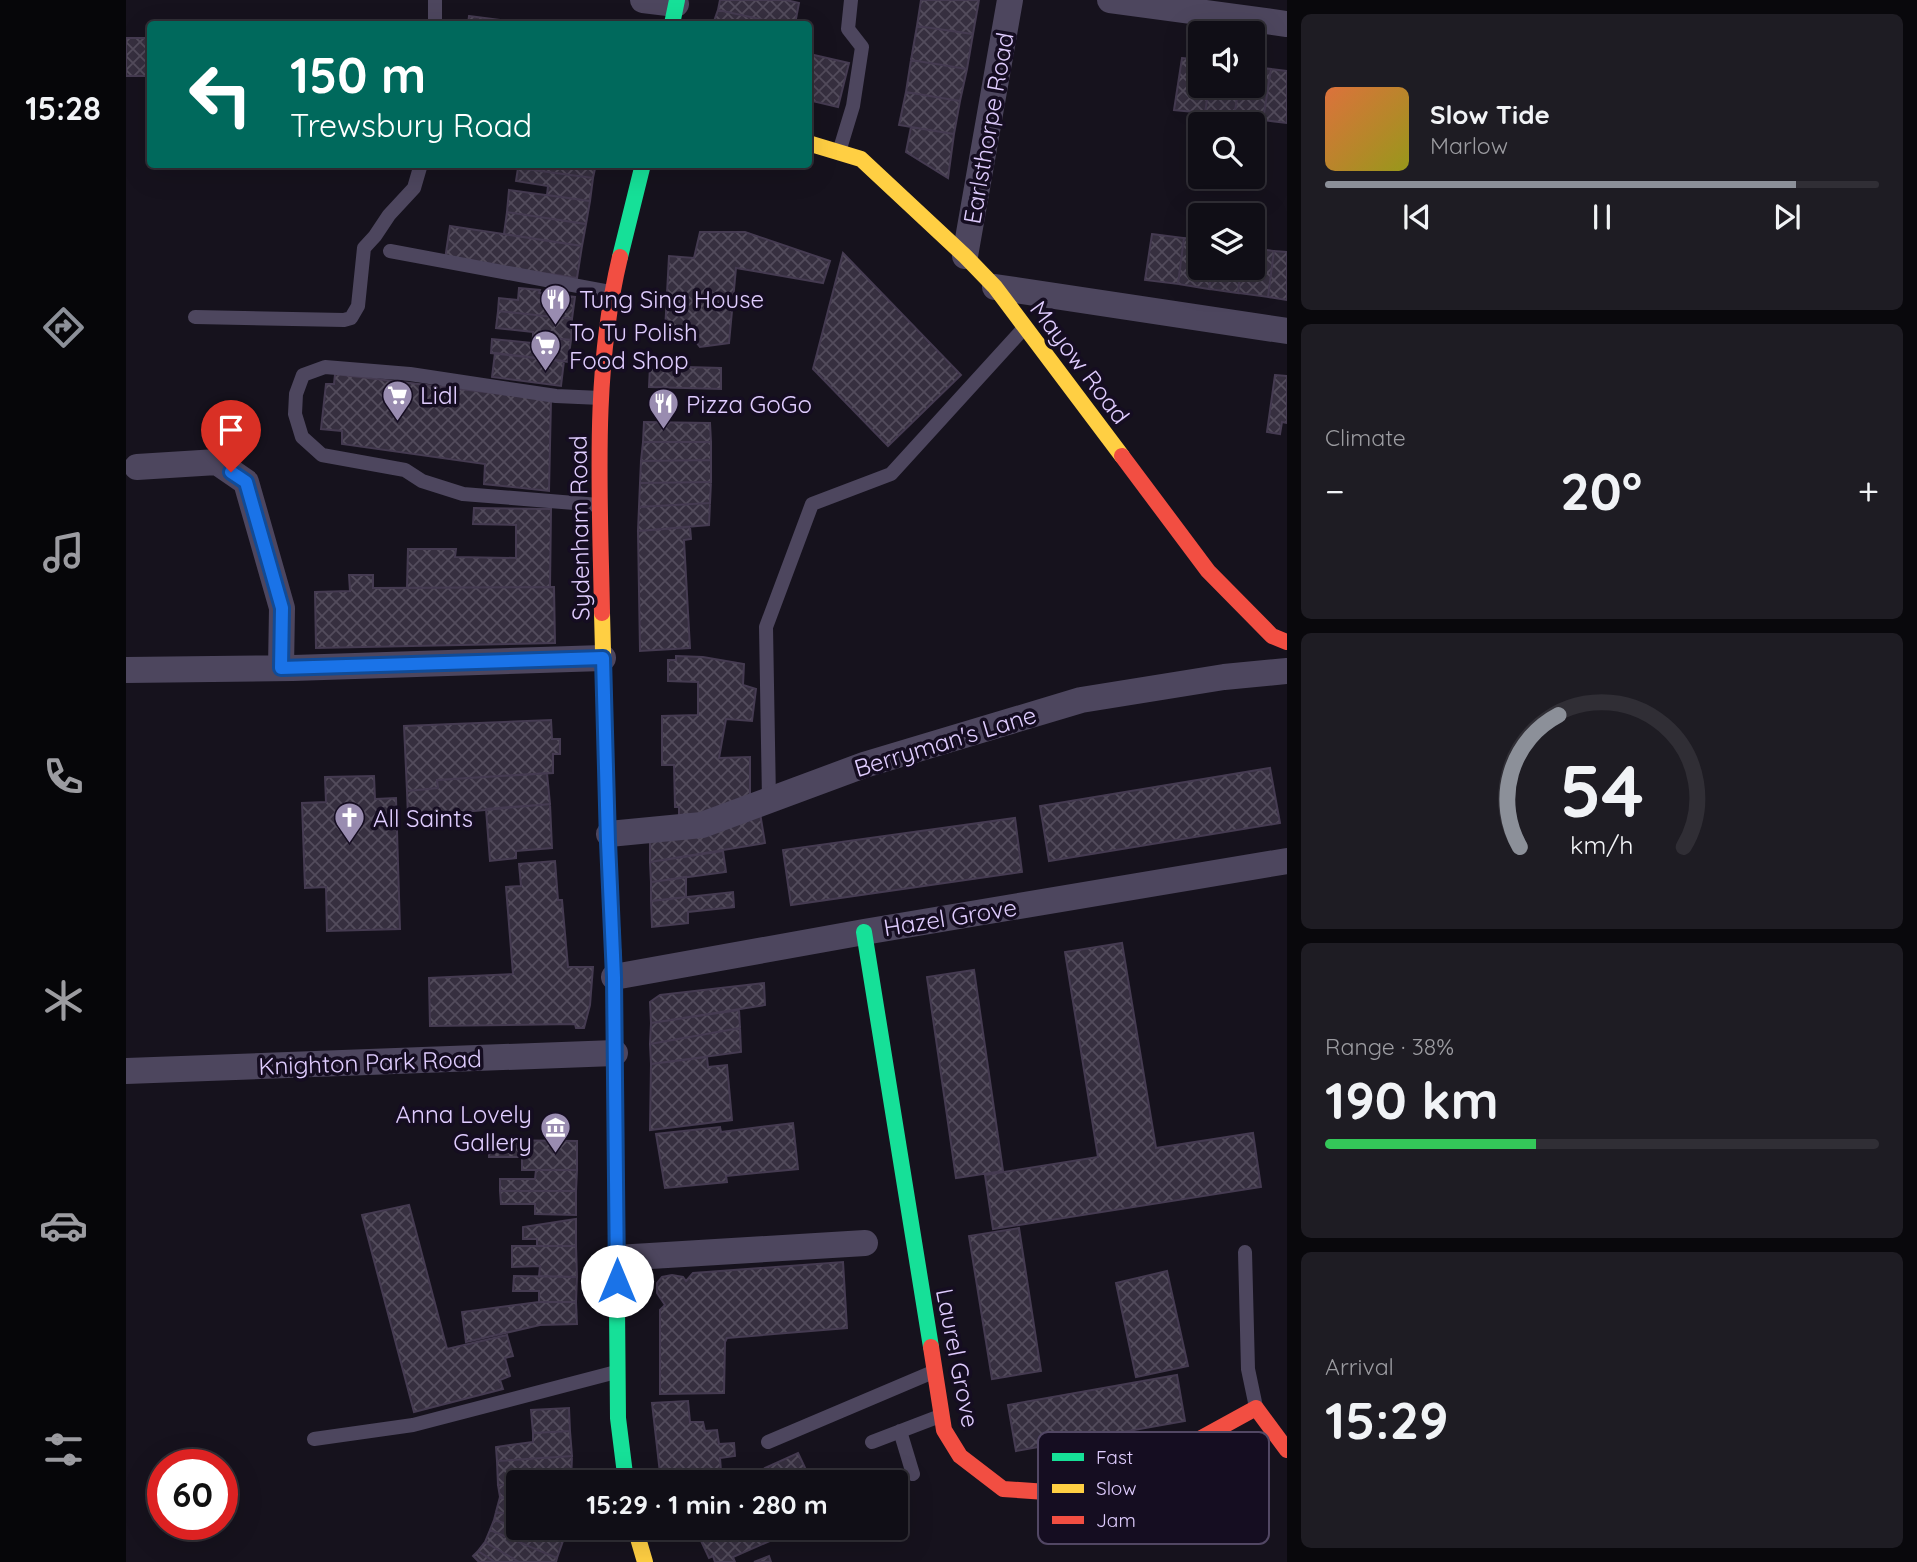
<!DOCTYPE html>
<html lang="en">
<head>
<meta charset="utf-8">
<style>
  body { margin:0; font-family:Quicksand,sans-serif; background:#1e1c23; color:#f1f3f6; height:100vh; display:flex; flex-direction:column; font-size:26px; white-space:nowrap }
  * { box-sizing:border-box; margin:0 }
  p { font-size:23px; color:#9c9ca1 }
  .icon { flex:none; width:38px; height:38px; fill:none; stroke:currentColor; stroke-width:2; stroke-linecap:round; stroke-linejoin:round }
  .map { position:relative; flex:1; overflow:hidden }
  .panel { display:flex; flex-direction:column; gap:14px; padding:14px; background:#09080c; width:630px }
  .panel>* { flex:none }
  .banner { position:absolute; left:21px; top:21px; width:665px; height:147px; border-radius:7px; box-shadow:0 7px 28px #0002,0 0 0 2px #302e35; background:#00695c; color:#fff; overflow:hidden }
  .fabs { position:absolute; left:1062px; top:21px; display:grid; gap:14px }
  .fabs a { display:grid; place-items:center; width:77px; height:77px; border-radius:7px; background:#100e16; box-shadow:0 7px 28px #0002,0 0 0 2px #302e35; font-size:35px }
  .speed { position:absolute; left:21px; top:1449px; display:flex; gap:14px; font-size:35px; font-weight:700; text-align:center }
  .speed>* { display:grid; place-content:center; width:91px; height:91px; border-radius:50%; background:#100e16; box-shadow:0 7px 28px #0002,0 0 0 2px #302e35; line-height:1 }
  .speed .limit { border:10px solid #d22; background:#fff; color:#111 }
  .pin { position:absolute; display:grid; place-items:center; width:60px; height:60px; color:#fff; margin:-72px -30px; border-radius:50% 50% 50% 0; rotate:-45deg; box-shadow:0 0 7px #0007 }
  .pin .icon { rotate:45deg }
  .me { position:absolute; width:77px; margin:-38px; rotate:0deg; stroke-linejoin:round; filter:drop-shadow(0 0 5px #0008) }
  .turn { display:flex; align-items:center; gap:24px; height:147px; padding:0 28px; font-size:32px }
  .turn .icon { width:91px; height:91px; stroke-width:2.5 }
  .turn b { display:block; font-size:49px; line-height:60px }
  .big { font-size:52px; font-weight:700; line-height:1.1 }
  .panel .card { flex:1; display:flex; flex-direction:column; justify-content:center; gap:10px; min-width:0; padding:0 24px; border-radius:10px; background:#1e1c23 }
  .panel .dial { align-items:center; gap:0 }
  .dial svg { height:182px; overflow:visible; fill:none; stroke:#302e35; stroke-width:7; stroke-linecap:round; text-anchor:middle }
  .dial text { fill:#f1f3f6; stroke:none }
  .song { display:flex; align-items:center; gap:21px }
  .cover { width:84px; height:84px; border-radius:10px; background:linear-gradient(135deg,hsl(20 70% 55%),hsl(60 70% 35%)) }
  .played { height:7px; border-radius:4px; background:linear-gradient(90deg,#8c9099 85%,#302e35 85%) }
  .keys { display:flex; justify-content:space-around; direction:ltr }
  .heat { display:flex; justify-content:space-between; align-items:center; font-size:38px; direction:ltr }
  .charge { height:10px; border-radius:5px; background:linear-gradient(90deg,#34c759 38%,#302e35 0) }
  .trip { position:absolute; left:380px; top:1470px; width:402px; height:70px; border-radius:7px; background:#100e16; box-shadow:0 7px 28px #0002,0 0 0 2px #302e35; font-weight:700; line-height:70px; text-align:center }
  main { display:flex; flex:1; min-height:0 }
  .dock { display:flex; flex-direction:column; width:126px; justify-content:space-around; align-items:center; background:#060609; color:#9c9ca1 }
  .dock .icon { width:49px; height:49px }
  .dock .selected { color:#8c9099 }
  .dock b { font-size:32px; color:#f1f3f6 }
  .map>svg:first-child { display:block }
  .building { fill:url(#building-cross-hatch); stroke:#453b51; stroke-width:2 }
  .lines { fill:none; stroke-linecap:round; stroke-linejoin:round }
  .lane { stroke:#4d465e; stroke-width:14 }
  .street { stroke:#4d465e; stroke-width:26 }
  .fast { stroke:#16e098; stroke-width:16 }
  .slow { stroke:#ffcf43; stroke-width:16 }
  .jam { stroke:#f24e42; stroke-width:16 }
  .route-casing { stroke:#114b97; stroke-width:18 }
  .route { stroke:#1a73e8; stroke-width:12 }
  .labels { text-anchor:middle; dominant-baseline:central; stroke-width:7; stroke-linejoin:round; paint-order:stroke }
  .street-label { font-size:24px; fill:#e0cdff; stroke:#150d21 }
  .poi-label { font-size:24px; fill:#e0cdff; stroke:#150d21; text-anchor:start }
  .key { fill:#150d21; stroke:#524764; stroke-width:2 }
  .key-label { font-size:19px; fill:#e0cdff }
</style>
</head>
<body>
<main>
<nav class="dock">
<b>15:28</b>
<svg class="icon selected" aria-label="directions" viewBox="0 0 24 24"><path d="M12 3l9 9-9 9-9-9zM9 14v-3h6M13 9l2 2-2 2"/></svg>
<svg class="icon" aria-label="music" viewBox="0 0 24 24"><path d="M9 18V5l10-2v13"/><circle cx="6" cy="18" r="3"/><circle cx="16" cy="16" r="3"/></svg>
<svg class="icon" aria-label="phone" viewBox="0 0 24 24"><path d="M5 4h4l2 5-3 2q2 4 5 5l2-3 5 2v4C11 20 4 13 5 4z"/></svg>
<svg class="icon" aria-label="climate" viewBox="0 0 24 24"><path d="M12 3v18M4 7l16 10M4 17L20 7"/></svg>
<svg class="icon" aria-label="car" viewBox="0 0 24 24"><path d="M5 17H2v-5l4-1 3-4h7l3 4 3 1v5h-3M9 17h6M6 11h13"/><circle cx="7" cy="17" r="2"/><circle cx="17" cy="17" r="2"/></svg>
<svg class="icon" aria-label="filters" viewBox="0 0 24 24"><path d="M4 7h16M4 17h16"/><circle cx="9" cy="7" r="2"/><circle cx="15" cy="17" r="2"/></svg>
</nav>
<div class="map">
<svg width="1161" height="1562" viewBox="0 0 1161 1562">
  <defs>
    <pattern id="building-cross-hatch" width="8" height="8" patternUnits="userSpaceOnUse" patternTransform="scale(1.75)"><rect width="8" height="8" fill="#362f3f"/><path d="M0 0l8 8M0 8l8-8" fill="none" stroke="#534c5c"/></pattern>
  </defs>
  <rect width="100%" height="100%" fill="#16121d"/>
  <!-- building -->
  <path class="building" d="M594,0H660L673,3L669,24H657L592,10Z
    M795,0H853L847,34L791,26Z
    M592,10L657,24H587Z
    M343,16L405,24H342Z
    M791,26L847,34L841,69L785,60Z
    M0,38H24V76H0Z
    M688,55L723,63L712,107L682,100V58L686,59Z
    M1056,58L1074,60V86H1083L1079,113L1048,110Z
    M785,60L841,69L834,101L780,92Z
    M1127,67L1145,69L1137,120L1108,117L1113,86H1127Z
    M1145,69L1161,71V123L1137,120Z
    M1083,86H1113L1108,117L1079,113Z
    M780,92L834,101L828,134L773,125Z
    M785,127L828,134L822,178L780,152Z
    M393,164H470L467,178L392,168Z
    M392,168L467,178L464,201L421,195L422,186L390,181Z
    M383,190L464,201L460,224L381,212Z
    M381,212L460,224L456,246L378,234Z
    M324,226L456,246L451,278L319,259Z
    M574,232H619L704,261L697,283L610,268L603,343L574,347L562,332L539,331L543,256L568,258Z
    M1026,234L1058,238L1052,284L1019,280Z
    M1058,238L1074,240V268H1086L1083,289L1052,284Z
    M1127,248L1148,251L1142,297L1112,293L1115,268H1127Z
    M1148,251L1161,252V300L1142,297Z
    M717,253L835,375L762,446L687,369Z
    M1086,268H1115L1112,293L1083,289Z
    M393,288L414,290L413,293L449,297L446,319L372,311L373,298L392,300Z
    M372,311L446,319L445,340L407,336V332L370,328Z
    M407,336L445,340L442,362L365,353L366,339L406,343Z
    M369,353L438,361L435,386L366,377Z
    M524,366L595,368V389L523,387Z
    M209,374L425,400L423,491L358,484L359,464L216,444V431L195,429L200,384H208Z
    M1149,375L1161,376V423L1156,422L1154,434L1141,432Z
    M518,422L584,423L585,442H517Z
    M517,442H585V460L515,461Z
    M585,460V482L514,483L515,461Z
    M585,482L584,503L513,507L514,483Z
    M584,503L583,525L512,531L513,507Z
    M348,508L425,509L424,587L281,588L282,549H330L329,557L390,558V525L347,524Z
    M564,527L565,539L558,540L564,648L514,651L512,531Z
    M223,575H247V588L428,587L429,643L190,648L189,592L224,591Z
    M550,656L577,657L618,664L617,685L630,689L626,721L600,719L593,758L624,757V803L553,822V807H549L548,765H536V716L572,715V682L542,681V660H550Z
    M425,720L426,739H434V754H427V773L311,780L312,788L281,791L278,726Z
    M1144,768L1154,823L923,861L914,806Z
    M421,773L424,804L282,817L281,791L312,788L311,780Z
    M248,776L249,799L270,798L274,929L201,931L200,887L179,888L176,803L200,802L199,777Z
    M424,804L426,848L390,851V858L364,861L360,809Z
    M634,813L639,843L524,862V843L527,840Z
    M889,818L896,872L665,905L657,850Z
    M597,851L600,872L525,882L524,862Z
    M429,861L432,900H436L442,967H467L464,1005L458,1028H450L449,1024L304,1026L303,978L387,974L380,887L395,886L393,864Z
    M560,877V897L525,901V882Z
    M607,892L608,907L562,912V923L526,927L525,901Z
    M996,943L1030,1148L1127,1133L1135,1187L867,1229L859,1175L972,1157L939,952Z
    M848,970L877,1171L830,1178L801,977Z
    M638,983L639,1005L525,1023L524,1002L534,995Z
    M613,1010L614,1028L524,1044L525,1023Z
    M614,1028L615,1052L525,1064L524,1044Z
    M581,1057L582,1067L601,1065L606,1120L524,1130L525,1064Z
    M667,1123L672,1169L600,1176L601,1182L539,1188L530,1134L594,1127L595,1132Z
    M363,1140L451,1141V1170H396V1157H363Z
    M410,1170H451L450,1191H374V1179H409Z
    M374,1191H450V1215L409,1214V1204H375Z
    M283,1205L321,1349L381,1335L387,1356L379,1358L384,1376L374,1380L377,1389L288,1412L236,1215Z
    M450,1219V1246H411V1239H397V1227Z
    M893,1228L915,1371L866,1379L843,1236Z
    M386,1246H450L451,1277L413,1276L414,1266L386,1267Z
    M717,1262L721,1328L601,1338L599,1342L598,1393L534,1394V1310L539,1305L531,1293V1283L536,1277L546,1275L557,1277L560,1281L567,1273Z
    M1041,1271L1062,1366L1010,1377L990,1283Z
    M388,1276L451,1277L450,1302H413V1291H387Z
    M413,1302H450L451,1324L414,1325L340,1342L336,1312Z
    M1051,1375L1059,1421L890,1451L882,1405Z
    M562,1401L564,1422H577L579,1431L591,1430L593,1444L608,1443L609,1456L594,1458L595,1471L585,1473L586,1481L535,1482L526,1403Z
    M443,1408L444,1431L407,1433L405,1410Z
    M444,1431L446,1456L371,1461L370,1447L407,1442V1433Z
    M672,1453L681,1472L671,1476L674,1482H619L642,1473L639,1468Z
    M446,1456L445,1482H392V1484L372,1485L371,1461Z
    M392,1484V1500L374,1497L372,1485Z
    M374,1497L392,1500V1515L370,1512Z
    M370,1512L392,1515V1527L368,1520Z
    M368,1520L437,1541L431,1558L364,1530Z
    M394,1528H441L437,1541Z
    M569,1528H695L671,1537L669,1530L607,1557L609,1562H589L587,1556L583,1558Z
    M364,1530L431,1558L430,1562H393L359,1542Z
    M359,1542L393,1562H369L352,1551Z
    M352,1551L369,1562H353L347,1556Z
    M643,1556L645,1562H628Z"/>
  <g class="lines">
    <!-- lane -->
    <path class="lane" d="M309,24V0
      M713,152L727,106L736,47L722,29L725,0
      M264,251L484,292
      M69,317L218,320L225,318L232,306L238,248L249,236L263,215L288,188L295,164
      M473,505L337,494L296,481L279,470L196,455L176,437L169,414L170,394L177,375L199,367L284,374L430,396L475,398
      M643,800L640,627L686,504L765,474L898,328
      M1119,1252L1122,1369L1130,1407
      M774,1431L787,1474
      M188,1439L287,1425L490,1372
      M642,1442L807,1372
      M746,1442L814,1416"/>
    <!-- street -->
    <path class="street" d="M517,0L550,4
      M984,0L1161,24
      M839,256L884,0
      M869,287L1161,331
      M11,467L91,462L120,482L156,608L155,668
      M0,670L167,668L477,658
      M483,834L576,825L738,765L955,700L1098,677L1161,671
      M488,977L738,932L1161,861
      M0,1071L489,1053
      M491,1258L739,1243"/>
    <!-- fast -->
    <path class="fast" d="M546,24L551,0
      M494,257L517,164
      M738,932L805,1347
      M488,969L492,1418L500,1482"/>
    <!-- slow -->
    <path class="slow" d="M682,143L735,159L839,256L869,287L996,456
      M476,613L482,842L488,969
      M509,1528L519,1562"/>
    <!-- jam -->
    <path class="jam" d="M996,456L1082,571L1146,636L1161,642
      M476,613C474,495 466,373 494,257
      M805,1347L818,1430L834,1456L877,1489L950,1494L977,1492L1130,1408L1161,1450"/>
  </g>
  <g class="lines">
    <defs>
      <path id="route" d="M105,472L120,482L156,608L155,668L477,658L482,842L488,977L491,1281"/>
    </defs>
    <!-- route casing -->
    <use href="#route" class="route-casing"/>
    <!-- route -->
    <use href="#route" class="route"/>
  </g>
  <!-- icons -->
  <defs>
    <symbol id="restaurant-pin" viewBox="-11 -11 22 30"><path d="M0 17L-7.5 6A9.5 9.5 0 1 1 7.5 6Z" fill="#998cb0" stroke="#150d21"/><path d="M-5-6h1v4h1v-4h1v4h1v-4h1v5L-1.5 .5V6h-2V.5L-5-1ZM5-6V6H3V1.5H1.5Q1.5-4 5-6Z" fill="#fff"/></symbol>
    <symbol id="supermarket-pin" viewBox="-11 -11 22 30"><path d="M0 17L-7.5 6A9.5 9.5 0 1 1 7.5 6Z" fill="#998cb0" stroke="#150d21"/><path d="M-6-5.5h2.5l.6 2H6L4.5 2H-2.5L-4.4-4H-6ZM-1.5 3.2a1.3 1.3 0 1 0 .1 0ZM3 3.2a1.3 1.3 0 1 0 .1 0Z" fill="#fff"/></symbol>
    <symbol id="church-pin" viewBox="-11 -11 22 30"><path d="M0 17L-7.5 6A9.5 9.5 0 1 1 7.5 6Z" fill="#998cb0" stroke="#150d21"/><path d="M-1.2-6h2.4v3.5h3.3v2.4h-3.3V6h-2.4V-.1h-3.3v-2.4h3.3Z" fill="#fff"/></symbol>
    <symbol id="museum-pin" viewBox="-11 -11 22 30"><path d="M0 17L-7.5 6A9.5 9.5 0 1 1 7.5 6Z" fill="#998cb0" stroke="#150d21"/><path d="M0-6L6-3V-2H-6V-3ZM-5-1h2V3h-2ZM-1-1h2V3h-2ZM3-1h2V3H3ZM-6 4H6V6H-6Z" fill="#fff"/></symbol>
  </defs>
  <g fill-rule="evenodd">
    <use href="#restaurant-pin" x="412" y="282" width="35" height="47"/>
    <use href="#supermarket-pin" x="402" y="328" width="35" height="47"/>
    <use href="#supermarket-pin" x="254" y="378" width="35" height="47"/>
    <use href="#restaurant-pin" x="520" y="386" width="35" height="47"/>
    <use href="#church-pin" x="206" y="800" width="35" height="47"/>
    <use href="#museum-pin" x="412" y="1110" width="35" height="47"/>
  </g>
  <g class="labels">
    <!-- street labels -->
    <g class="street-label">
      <text transform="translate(862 128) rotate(-80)">Earlsthorpe Road</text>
      <text transform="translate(954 362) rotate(53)">Mayow Road</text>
      <text transform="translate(453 528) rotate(-91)">Sydenham Road</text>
      <text transform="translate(819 741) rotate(-17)">Berryman's Lane</text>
      <text transform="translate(824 917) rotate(-9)">Hazel Grove</text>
      <text transform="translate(244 1062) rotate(-2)">Knighton Park Road</text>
      <text transform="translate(832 1358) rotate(79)">Laurel Grove</text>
    </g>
    <!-- poi labels -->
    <g class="poi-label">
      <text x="453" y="299">Tung Sing House</text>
      <text x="443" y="332">To Tu Polish<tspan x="443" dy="28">Food Shop</tspan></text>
      <text x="294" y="395">Lidl</text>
      <text x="560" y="404">Pizza GoGo</text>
      <text x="247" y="818">All Saints</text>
      <text x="406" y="1114" text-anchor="end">Anna Lovely<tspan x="406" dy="28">Gallery</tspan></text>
    </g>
  </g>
  <!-- legend -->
  <rect x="912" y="1432" width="231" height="112" rx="10" class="key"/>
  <rect x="926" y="1453" width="32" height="8" fill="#16e098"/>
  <rect x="926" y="1484" width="32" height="9" fill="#ffcf43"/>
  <rect x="926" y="1516" width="32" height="8" fill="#f24e42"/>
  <g class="key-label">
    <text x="970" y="1464">Fast</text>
    <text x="970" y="1495">Slow</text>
    <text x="970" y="1527">Jam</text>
  </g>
</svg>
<div class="fabs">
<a><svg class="icon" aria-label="sound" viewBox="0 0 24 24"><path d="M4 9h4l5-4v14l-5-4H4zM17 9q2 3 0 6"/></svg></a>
<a><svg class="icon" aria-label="search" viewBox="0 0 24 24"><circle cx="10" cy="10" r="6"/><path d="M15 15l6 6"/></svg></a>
<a><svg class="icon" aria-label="layers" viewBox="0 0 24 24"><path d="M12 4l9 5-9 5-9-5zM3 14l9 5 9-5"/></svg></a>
</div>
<div class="speed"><div class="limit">60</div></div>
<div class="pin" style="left:105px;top:472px;background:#d93025"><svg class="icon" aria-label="arrive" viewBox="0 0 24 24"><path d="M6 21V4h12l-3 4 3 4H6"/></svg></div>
<svg class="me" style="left:491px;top:1281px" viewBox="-20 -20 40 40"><circle r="19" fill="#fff"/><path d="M0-13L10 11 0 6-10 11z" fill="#1a73e8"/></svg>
<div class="trip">15:29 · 1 min · 280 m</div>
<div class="banner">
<div class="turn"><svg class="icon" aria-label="left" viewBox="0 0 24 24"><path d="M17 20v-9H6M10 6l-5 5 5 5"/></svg><div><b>150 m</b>Trewsbury Road</div></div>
</div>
</div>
<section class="panel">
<div class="card">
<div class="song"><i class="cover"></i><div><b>Slow Tide</b><p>Marlow</p></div></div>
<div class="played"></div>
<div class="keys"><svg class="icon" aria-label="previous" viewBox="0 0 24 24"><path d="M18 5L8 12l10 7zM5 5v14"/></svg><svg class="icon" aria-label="pause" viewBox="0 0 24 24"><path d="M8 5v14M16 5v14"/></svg><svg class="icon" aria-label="next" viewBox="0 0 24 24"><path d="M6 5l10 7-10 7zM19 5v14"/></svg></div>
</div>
<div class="card"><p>Climate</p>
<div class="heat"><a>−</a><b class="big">20°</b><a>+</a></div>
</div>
<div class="card dial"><svg viewBox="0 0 100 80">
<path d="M14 69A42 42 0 1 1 86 69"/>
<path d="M14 69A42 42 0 0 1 31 11" stroke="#8c9099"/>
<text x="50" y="56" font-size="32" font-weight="700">54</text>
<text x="50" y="72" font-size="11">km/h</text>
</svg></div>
<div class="card"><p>Range · 38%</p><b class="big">190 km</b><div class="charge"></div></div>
<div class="card"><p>Arrival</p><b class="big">15:29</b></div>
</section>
</main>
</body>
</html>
